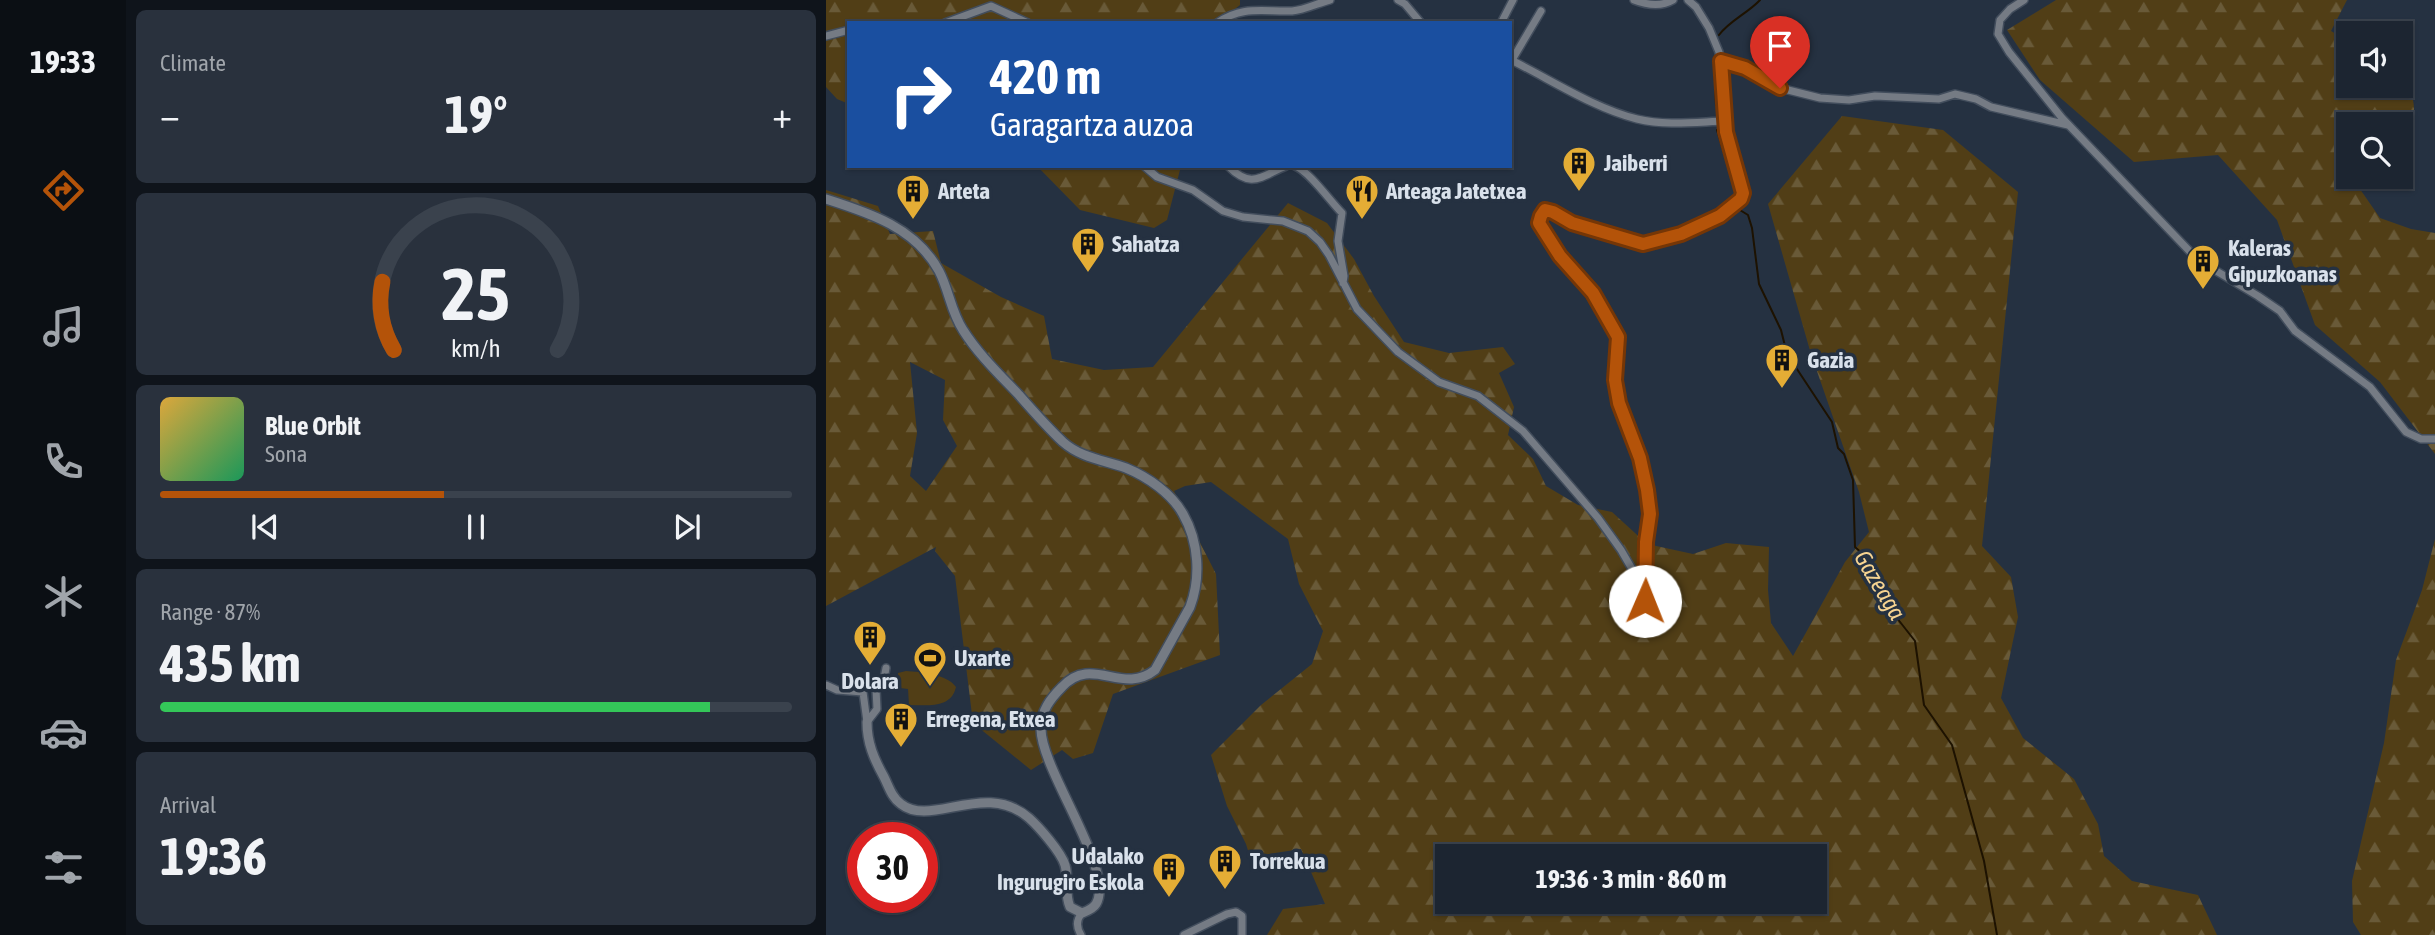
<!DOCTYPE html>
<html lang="en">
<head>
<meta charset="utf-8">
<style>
  body { margin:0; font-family:"Asap Condensed",sans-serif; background:#29313d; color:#f1f3f6; height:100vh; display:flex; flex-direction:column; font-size:26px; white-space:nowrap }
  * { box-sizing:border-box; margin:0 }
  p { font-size:23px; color:#a0a5ab }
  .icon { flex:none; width:38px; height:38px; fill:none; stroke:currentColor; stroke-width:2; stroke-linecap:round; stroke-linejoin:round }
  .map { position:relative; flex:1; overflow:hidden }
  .sheet { display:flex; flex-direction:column; gap:10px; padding:10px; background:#0f141b; width:700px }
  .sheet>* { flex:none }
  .hud { position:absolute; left:21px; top:21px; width:665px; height:147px; border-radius:0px; box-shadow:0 2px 5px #0004,0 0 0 2px #3a424d; background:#1a4fa0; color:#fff; overflow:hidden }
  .tools { position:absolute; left:1510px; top:21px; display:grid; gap:14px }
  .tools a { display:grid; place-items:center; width:77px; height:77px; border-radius:0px; background:#1c2531; box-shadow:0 2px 5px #0004,0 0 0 2px #3a424d; font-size:35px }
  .speed { position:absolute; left:21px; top:822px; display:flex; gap:14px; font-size:35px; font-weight:700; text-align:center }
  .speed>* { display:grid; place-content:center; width:91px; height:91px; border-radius:50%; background:#1c2531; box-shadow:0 2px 5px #0004,0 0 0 2px #3a424d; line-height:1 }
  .speed .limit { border:10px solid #d22; background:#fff; color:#111 }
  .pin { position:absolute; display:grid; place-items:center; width:60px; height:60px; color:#fff; margin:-72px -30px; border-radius:50% 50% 50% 0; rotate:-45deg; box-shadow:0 0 7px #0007 }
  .pin .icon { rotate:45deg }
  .me { position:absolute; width:77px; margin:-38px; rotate:1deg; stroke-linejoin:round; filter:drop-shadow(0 0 5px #0008) }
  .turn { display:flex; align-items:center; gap:24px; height:147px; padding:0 28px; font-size:32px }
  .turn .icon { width:91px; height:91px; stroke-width:2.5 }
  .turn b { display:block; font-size:49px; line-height:60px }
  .big { font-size:52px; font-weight:700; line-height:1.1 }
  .sheet .widget { flex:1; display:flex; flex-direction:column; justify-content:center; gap:10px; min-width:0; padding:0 24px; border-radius:10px; background:#29313d }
  .sheet .dial { align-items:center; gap:0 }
  .dial svg { height:182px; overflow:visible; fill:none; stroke:#3a424d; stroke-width:7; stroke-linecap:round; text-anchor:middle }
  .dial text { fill:#f1f3f6; stroke:none }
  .song { display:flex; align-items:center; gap:21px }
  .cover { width:84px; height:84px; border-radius:10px; background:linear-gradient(135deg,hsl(40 70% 55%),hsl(150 70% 35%)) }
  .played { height:7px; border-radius:4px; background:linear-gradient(90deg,#b45309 45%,#3a424d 45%) }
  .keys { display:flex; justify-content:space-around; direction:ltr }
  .heat { display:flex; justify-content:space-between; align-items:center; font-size:38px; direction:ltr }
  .charge { height:10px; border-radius:5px; background:linear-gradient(90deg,#34c759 87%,#3a424d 0) }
  .trip { position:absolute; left:609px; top:844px; width:392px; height:70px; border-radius:0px; background:#1c2531; box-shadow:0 2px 5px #0004,0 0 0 2px #3a424d; font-weight:700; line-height:70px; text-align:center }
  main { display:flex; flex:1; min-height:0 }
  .menu { display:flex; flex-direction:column; width:126px; justify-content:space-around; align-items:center; background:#0b0f14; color:#a0a5ab }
  .menu .icon { width:49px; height:49px }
  .menu .selected { color:#b45309 }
  .menu b { font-size:32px; color:#f1f3f6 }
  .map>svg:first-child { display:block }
  .forest { fill:url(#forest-firs); fill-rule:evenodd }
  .pitch { fill:#513e16 }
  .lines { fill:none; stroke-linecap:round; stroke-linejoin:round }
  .stream { stroke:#1d1201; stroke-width:2 }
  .minor-casing { stroke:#424d5c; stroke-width:10 }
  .tertiary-casing { stroke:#424d5c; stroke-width:12 }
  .minor { stroke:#757b84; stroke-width:7 }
  .tertiary { stroke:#757b84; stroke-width:9 }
  .route-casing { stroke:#753606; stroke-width:18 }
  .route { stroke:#b45309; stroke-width:12 }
  .labels { text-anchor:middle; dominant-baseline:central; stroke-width:7; stroke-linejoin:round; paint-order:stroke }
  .poi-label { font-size:23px; font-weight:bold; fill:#d9e1eb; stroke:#253141; text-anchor:start }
  .water-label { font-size:24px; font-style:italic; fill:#f6d391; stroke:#253141 }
</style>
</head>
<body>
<main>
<nav class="menu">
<b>19:33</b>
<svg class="icon selected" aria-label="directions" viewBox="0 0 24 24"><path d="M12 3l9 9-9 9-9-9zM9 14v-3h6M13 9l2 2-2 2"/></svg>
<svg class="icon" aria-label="music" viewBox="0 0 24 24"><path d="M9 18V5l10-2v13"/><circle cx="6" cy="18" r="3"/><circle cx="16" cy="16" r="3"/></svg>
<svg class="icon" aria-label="phone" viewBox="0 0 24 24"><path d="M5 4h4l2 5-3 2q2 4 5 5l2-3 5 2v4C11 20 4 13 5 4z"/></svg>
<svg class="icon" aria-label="climate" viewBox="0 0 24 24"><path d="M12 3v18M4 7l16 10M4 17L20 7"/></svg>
<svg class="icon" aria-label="car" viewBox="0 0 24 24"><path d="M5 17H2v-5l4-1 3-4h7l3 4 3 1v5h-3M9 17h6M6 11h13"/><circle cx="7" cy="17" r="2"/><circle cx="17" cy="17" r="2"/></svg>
<svg class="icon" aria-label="filters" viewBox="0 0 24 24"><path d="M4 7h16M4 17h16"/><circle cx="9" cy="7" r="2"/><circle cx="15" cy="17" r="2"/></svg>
</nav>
<section class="sheet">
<div class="widget"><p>Climate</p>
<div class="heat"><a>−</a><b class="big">19°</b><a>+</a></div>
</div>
<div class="widget dial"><svg viewBox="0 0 100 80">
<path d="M14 69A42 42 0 1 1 86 69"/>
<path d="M14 69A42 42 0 0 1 9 39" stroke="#b45309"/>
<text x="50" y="56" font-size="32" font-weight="700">25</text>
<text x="50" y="72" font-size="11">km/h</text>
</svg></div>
<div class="widget">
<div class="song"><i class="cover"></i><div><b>Blue Orbit</b><p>Sona</p></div></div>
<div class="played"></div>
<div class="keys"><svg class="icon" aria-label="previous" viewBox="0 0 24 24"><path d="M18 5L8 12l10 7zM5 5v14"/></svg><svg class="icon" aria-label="pause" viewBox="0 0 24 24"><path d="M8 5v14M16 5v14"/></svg><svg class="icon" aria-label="next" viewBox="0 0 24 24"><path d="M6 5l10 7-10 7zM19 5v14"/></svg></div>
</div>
<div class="widget"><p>Range · 87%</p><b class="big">435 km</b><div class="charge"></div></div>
<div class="widget"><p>Arrival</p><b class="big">19:36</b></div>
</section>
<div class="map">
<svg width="1609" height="935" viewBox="0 0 1609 935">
  <defs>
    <pattern id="forest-firs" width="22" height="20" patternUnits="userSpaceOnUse" patternTransform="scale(1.75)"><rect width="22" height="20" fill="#513e16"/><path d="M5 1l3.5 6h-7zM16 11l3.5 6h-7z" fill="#695a38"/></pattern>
  </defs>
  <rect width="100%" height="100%" fill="#253141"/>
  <!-- forest -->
  <path class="forest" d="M0,0H414V5L391,23H23V104L11,99L0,87Z
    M1230,0H1521L1505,31L1522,41V86H1575V75C1587,92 1597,117 1575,132V124H1522V177H1527V179L1554,218L1585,229L1609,233V454L1554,382L1489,325L1451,220L1392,155L1308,162L1214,80L1181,30Z
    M1016,116L1117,130L1192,192L1156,546L1185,577L1192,617L1175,698L1197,738L1248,779L1272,824L1278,856L1306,881L1372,895L1391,935H441L457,909L499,904L475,849L424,857L420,844L401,806L385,755L435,705L486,664L497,631L473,584L462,539L385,482L359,486L348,491L390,574L394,655L287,694L267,753L247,759L236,750L205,770L147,723L129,576L109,551L110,547L0,606V190L52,206L64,234L107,231L115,263L175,297L218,316L226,359L278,370L327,367L462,203L501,223L528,259L548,296L578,342L623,353L677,347L689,364L673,373L688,407L682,435L707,459L720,486L752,505L786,512L821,544L867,554L900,543L943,547L942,590L945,623L967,656L1019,562L1043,532L1033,492L985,354L942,204ZM84,362L119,380L117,420L131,446L100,491L84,476L91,433ZM621,856H989V901H621Z
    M211,166H355L341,220L328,228L254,210Z
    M1609,539V935H1535L1527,922L1526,881L1558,743L1570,660L1596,590Z"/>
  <!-- pitch -->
  <path class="pitch" d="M80,671C95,672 121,674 130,687C125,709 101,705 83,705L82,689L74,688V681L72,680V673Z"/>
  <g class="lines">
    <!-- stream -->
    <path class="stream" d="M893,35C903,21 922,13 934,0
      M888,58L890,105
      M891,130L910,192L908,200
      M909,207L922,215L926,228L933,284L955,330L961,354L1006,422L1012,448L1018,454L1027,480L1029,547L1040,557L1050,587L1067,613L1089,641L1098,705L1126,745L1158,861L1171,935"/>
    <defs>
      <path id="minor" d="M572,0L579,4L595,23
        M808,0C821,5 835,7 847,0
        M1198,0L1184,9L1174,20L1172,34L1183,52L1236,118L1372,260L1432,296L1454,311L1469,331L1544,387L1580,432L1595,439H1609
        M119,23L165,6L202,23
        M391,23C417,5 438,12 466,11C479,10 492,3 504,0
        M675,23L687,0
        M0,36L23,30
        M686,60L715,11
        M687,61C727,81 768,108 811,119C840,126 870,122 899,121
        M895,61L919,68L954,88L994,98L1023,100L1049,96L1113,99L1129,94L1150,99L1165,107L1242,125
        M318,166L331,177L367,190L397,211L417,217L457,221L482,231L494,242L503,255L531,309L572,352L613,382L652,396L697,431L772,518L795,550L806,569L813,592L819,601
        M402,166C426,190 435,176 460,166
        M469,166C483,171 504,201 516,213L512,241L518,276L517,283
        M819,601V542L824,514L821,490L814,458L793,403L789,380L792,337L767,293L734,256L713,223L715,216L719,210L728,212L746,223L817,244L855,234L894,216L915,199L917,193L912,171L900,132L898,81L893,52L883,28L870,7L862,0
        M0,685L11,690L37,692
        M50,689L58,679L60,668
        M37,692L41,722
        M41,722L51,709L50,689
        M255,935C250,927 250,920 256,913
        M358,935L401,914L410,912L416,916V935"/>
      <path id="tertiary" d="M0,199C44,213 90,228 113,271C123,290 125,312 137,330C152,354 174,375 193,395C207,411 221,427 237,442C255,458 278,460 300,468C322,477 346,494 357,514C373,542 375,578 364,607L329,670C296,696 266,654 236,687C224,699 215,711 215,728C214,769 290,870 270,904C267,909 261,911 256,913L244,907C238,893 243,879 239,865C235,852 213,827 203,818C159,780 105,828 75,804C66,798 63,787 58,777C48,759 41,743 41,722"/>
    </defs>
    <!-- minor casing -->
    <use href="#minor" class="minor-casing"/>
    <!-- tertiary casing -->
    <use href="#tertiary" class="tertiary-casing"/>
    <!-- minor -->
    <use href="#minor" class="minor"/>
    <!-- tertiary -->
    <use href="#tertiary" class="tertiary"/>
  </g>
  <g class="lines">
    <defs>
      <path id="route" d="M819,601L820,542L824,514L821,490L814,458L793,403L789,380L792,337L767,293L734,256L713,223L715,216L719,210L727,212L746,223L817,244L855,234L894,216L915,199L917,193L900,132L895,61L919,68L954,88"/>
    </defs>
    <!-- route casing -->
    <use href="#route" class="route-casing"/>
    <!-- route -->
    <use href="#route" class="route"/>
  </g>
  <!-- icons -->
  <defs>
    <symbol id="building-pin" viewBox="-11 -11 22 30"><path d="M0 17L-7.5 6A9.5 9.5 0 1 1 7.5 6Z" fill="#e4ad35" stroke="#253141"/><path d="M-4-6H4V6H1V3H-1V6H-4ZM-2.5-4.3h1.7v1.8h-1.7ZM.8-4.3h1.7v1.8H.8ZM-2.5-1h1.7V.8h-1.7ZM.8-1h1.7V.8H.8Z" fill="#111"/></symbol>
    <symbol id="restaurant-pin" viewBox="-11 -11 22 30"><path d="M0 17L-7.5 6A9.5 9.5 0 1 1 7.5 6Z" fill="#e4ad35" stroke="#253141"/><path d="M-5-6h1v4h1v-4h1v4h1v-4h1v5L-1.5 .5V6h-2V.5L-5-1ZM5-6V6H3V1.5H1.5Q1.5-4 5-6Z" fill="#111"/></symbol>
    <symbol id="stadium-pin" viewBox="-11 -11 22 30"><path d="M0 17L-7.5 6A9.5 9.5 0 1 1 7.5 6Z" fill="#e4ad35" stroke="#253141"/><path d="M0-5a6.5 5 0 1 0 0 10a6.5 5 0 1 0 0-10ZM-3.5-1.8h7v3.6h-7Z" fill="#111"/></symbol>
  </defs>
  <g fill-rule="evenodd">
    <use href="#building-pin" x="734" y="144" width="38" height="52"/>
    <use href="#building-pin" x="68" y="172" width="38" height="52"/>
    <use href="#restaurant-pin" x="517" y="172" width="38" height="52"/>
    <use href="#building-pin" x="243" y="225" width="38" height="52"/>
    <use href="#building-pin" x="1358" y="242" width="38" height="52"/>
    <use href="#building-pin" x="937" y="341" width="38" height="52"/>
    <use href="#building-pin" x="25" y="618" width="38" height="52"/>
    <use href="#stadium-pin" x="85" y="639" width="38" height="52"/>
    <use href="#building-pin" x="56" y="700" width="38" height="52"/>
    <use href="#building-pin" x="380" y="842" width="38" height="52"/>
    <use href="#building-pin" x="324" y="850" width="38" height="52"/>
  </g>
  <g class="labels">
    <!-- poi labels -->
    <g class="poi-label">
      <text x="778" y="163">Jaiberri</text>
      <text x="112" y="191">Arteta</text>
      <text x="560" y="191">Arteaga Jatetxea</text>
      <text x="286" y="244">Sahatza</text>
      <text x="1402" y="248">Kaleras<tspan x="1402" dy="26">Gipuzkoanas</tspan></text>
      <text x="981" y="360">Gazia</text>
      <text x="128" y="658">Uxarte</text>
      <text x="44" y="681" text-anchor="middle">Dolara</text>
      <text x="100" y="719">Erregena, Etxea</text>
      <text x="318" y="856" text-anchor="end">Udalako<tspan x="318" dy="26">Ingurugiro Eskola</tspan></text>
      <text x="424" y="861">Torrekua</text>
    </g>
    <!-- water labels -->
    <g class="water-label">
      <text transform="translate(1054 585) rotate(59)">Gazeaga</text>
    </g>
  </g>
</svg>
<div class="tools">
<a><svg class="icon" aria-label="sound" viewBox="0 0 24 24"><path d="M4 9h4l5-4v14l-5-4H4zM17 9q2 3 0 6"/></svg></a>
<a><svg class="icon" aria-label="search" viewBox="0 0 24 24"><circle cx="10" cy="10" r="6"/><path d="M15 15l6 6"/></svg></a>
</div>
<div class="speed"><div class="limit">30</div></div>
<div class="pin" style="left:954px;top:88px;background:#d93025"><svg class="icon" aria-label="arrive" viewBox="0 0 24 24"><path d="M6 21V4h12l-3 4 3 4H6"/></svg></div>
<svg class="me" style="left:819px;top:601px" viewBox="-20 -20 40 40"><circle r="19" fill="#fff"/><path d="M0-13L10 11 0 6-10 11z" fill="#b45309"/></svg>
<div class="trip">19:36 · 3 min · 860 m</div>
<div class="hud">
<div class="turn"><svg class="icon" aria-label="right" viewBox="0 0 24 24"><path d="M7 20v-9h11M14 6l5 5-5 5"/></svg><div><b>420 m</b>Garagartza auzoa</div></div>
</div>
</div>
</main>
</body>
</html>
